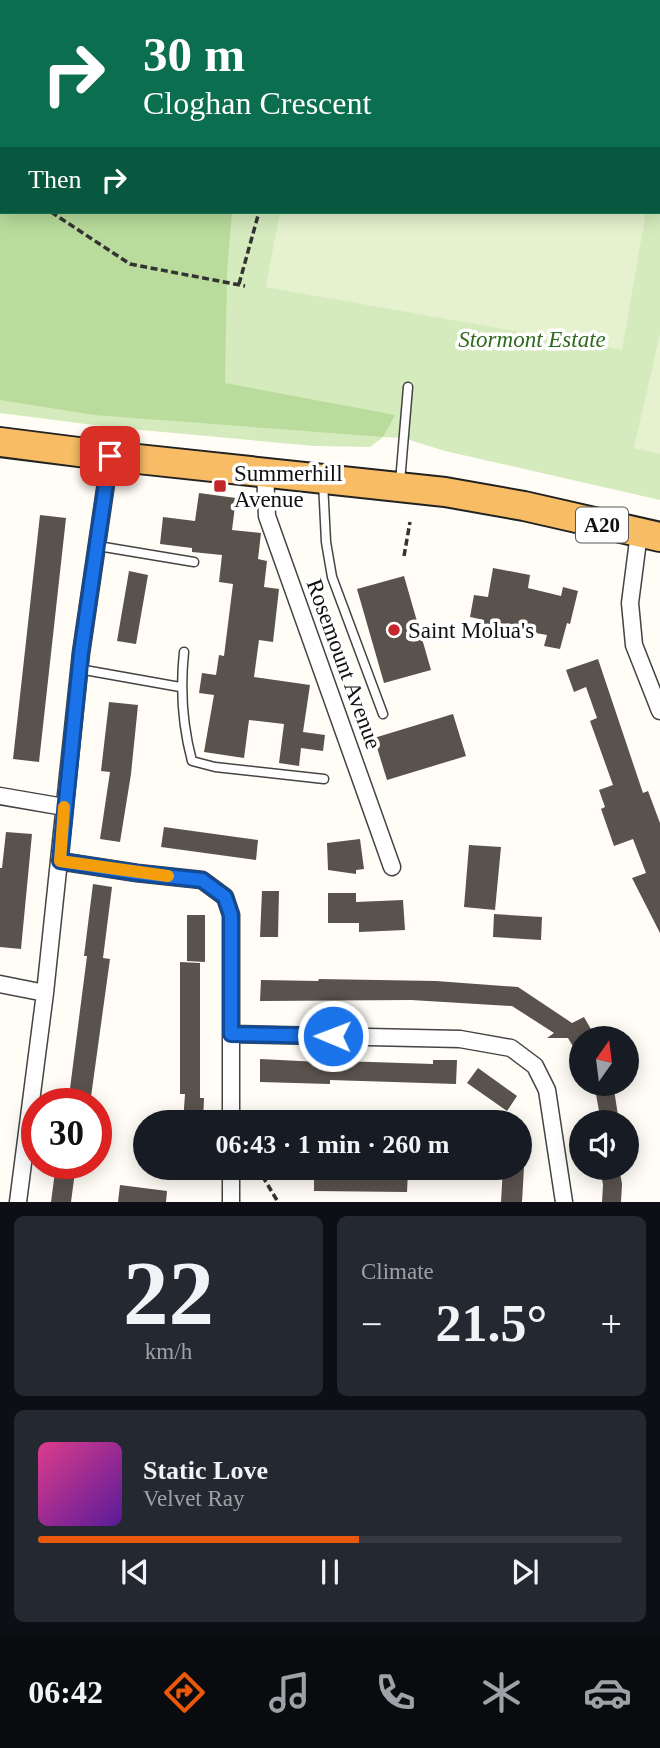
<!DOCTYPE html>
<html lang="en">
<head>
<meta charset="utf-8">
<style>
  body { margin:0; font-family:"Times New Roman",serif; background:#242831; color:#f1f3f6; height:100vh; display:flex; flex-direction:column; font-size:26px; white-space:nowrap }
  * { box-sizing:border-box; margin:0 }
  p { font-size:23px; color:#9ea1a6 }
  .icon { flex:none; width:38px; height:38px; fill:none; stroke:currentColor; stroke-width:2; stroke-linecap:round; stroke-linejoin:round }
  .map { position:relative; height:1202px; overflow:hidden }
  .sheet { display:flex; flex-direction:column; gap:14px; padding:14px; background:#0d0f14; flex:1 }
  .sheet>* { flex:none }
  .top-card { position:absolute; left:0px; top:0px; width:662px; height:214px; box-shadow:0 4px 18px #0003; background:#0b6e4f; color:#fff; overflow:hidden }
  .needle { width:46px; rotate:14deg }
  .controls { position:absolute; left:569px; top:1026px; display:grid; gap:14px }
  .controls a { display:grid; place-items:center; width:70px; height:70px; border-radius:50%; background:#171b24; box-shadow:0 4px 18px #0003; font-size:35px }
  .speed { position:absolute; left:21px; top:1088px; display:flex; gap:14px; font-size:35px; font-weight:700; text-align:center }
  .speed>* { display:grid; place-content:center; width:91px; height:91px; border-radius:50%; background:#171b24; box-shadow:0 4px 18px #0003; line-height:1 }
  .speed .limit { border:10px solid #d22; background:#fff; color:#111 }
  .pin { position:absolute; display:grid; place-items:center; width:60px; height:60px; color:#fff; margin:-30px; border-radius:14px; box-shadow:0 4px 10px #0006 }
  .me { position:absolute; width:77px; margin:-38px; rotate:271deg; stroke-linejoin:round; filter:drop-shadow(0 0 5px #0008) }
  .turn { display:flex; align-items:center; gap:24px; height:147px; padding:0 28px; font-size:32px }
  .turn .icon { width:91px; height:91px; stroke-width:2.5 }
  .turn b { display:block; font-size:49px; line-height:60px }
  .then { display:flex; align-items:center; height:66px; padding:0 28px; background:#0003; gap:14px; font-size:26px }
  .big { font-size:52px; font-weight:600; line-height:1.1 }
  .sheet .tile { flex:1; display:flex; flex-direction:column; justify-content:center; gap:10px; min-width:0; padding:0 24px; border-radius:10px; background:#242831 }
  .sheet .dial { align-items:center; gap:0 }
  .dial b { font-size:91px; line-height:1 }
  .song { display:flex; align-items:center; gap:21px }
  .cover { width:84px; height:84px; border-radius:10px; background:linear-gradient(135deg,hsl(330 70% 55%),hsl(270 70% 35%)) }
  .played { height:7px; border-radius:4px; background:linear-gradient(90deg,#ea580c 55%,#363941 55%) }
  .keys { display:flex; justify-content:space-around; direction:ltr }
  .heat { display:flex; justify-content:space-between; align-items:center; font-size:38px; direction:ltr }
  .sheet .tiles { flex:1; display:grid; gap:14px; grid-template-columns:1fr 1fr }
  .tile:last-child { grid-column:span 2 }
  .trip { position:absolute; left:133px; top:1110px; width:399px; height:70px; border-radius:35px; background:#171b24; box-shadow:0 4px 18px #0003; font-weight:600; line-height:70px; text-align:center }
  .tabs { display:flex; height:112px; justify-content:space-around; align-items:center; background:#090b0e; color:#9ea1a6 }
  .tabs .icon { width:49px; height:49px }
  .tabs .selected { color:#ea580c }
  .tabs b { font-size:32px; color:#f1f3f6 }
  .map>svg:first-child { display:block }
  .green { fill:#d5ebbd; fill-rule:evenodd }
  .forest { fill:#b9dc9c }
  .pitch { fill:#e6f2cf }
  .building { fill:#5a524d }
  .lines { fill:none; stroke-linecap:round; stroke-linejoin:round }
  .service-casing { stroke:#444; stroke-width:11 }
  .minor-casing { stroke:#444; stroke-width:19 }
  .trunk-casing { stroke:#222; stroke-width:32 }
  .path { stroke:#333; stroke-width:3.5; stroke-dasharray:7 3.5; stroke-linecap:butt }
  .service { stroke:#fff; stroke-width:8 }
  .minor { stroke:#fff; stroke-width:16 }
  .trunk { stroke:#f7bc64; stroke-width:28 }
  .route-casing { stroke:#114b97; stroke-width:18 }
  .route { stroke:#1a73e8; stroke-width:12 }
  .slow { stroke:#f59e0b; stroke-width:12 }
  .poi-dot { fill:#c4262e; stroke:#fff; stroke-width:2.5 }
  .labels { text-anchor:middle; dominant-baseline:central; stroke-width:7; stroke-linejoin:round; paint-order:stroke }
  .shield { fill:#fff; stroke:#585858; stroke-width:2 }
  .shield-label { font-size:21px; font-weight:bold; fill:#111 }
  .park-label { font-size:23px; font-style:italic; fill:#2f6b1f; stroke:#fff }
  .poi-label { font-size:23px; fill:#111; stroke:#fff; text-anchor:start }
  .street-label { font-size:23px; fill:#111; stroke:#fff }
</style>
</head>
<body>
<div class="map">
<svg width="660" height="1202" viewBox="0 0 660 1202">
  <rect width="100%" height="100%" fill="#fffdf5"/>
  <!-- green -->
  <path class="green" d="M0,0H660V500L445,451L403,438L383,437L370,447L314,446L109,427L0,413ZM2,2H660V212H2Z"/>
  <!-- forest -->
  <path class="forest" d="M119,0H266L264,2Z
    M0,129H2V212H232L227,272L225,383L395,415L383,437L94,415L0,400Z"/>
  <!-- pitch -->
  <path class="pitch" d="M405,0H660V1L413,2Z
    M280,212H646L622,350L266,287Z
    M660,334V454L634,448Z"/>
  <!-- building -->
  <path class="building" d="M199,493L236,498L232,530L261,533L258,559L267,561L264,587L279,589L273,642L259,640L254,677L310,685L303,732L325,735L323,751L301,748L299,766L279,763L284,724L249,720L244,758L204,752L214,695L199,693L202,673L216,675L219,655L224,656L233,584L219,582L222,555L192,552V548L160,544L163,517L195,521Z
    M40,515L66,518L39,762L13,759Z
    M493,568L530,575L528,588L561,596L563,587L578,591L570,624L567,623L560,649L544,646L547,635L507,628L505,638L481,634L484,620L470,617L474,595L488,597Z
    M129,571L148,575L136,644L117,641Z
    M404,576L431,670L384,683L357,589Z
    M598,659L643,793L648,791L660,823V933L632,878L646,873L633,839L614,846L601,809L605,807L599,790L613,785L590,721L597,718L586,687L574,692L566,670Z
    M109,702L138,705L131,774L120,842L100,839L110,772L101,771Z
    M453,714L466,756L387,780L374,738Z
    M164,827L258,840L256,860L161,847Z
    M6,832L32,834L21,949L0,947V868H2Z
    M360,839L364,869L356,870V874L328,870L327,843Z
    M469,845L501,847L495,910L464,907Z
    M93,884L112,887L103,958L110,959L90,1104H68L87,956H84Z
    M262,891H279L278,937H260Z
    M328,893H356V902L403,900L405,930L359,932V923H328Z
    M494,914L542,917L541,940L493,937Z
    M187,915H205V962L187,961Z
    M180,962L200,963V1098H204L203,1122H183L185,1094H180Z
    M319,979L436,981L518,987L572,1023L584,1017L596,1038H581V1060L568,1038H547L554,1033L512,1006L411,1000L260,1001L261,980L318,981Z
    M260,1059L340,1063V1061L433,1064V1060H457L456,1084L330,1080V1084L260,1082Z
    M478,1068L517,1096L507,1111L467,1083Z
    M594,1083H613L619,1122H601Z
    M56,1164H76L71,1202H51Z
    M503,1167H524L522,1202H501Z
    M600,1167H619L622,1184L621,1202H602L603,1185Z
    M314,1171L408,1172L407,1192L314,1191Z
    M120,1185L167,1191L166,1202H118Z"/>
  <g class="lines">
    <defs>
      <path id="service" d="M323,482L326,542L332,577L383,714
        M400,482L408,387
        M98,546L194,562
        M184,652C180,690 182,724 192,761L215,767L324,779
        M79,669L180,687"/>
      <path id="minor" d="M265,473L267,516L392,867
        M639,533L630,603L634,645L660,711
        M0,796L64,807
        M59,861L137,873L202,880L225,897L231,915V1122
        M0,984L45,993
        M231,1034L460,1039L511,1048L535,1066L547,1090L564,1202
        M231,1167V1202
        M18,1202L45,993L81,653L110,456"/>
      <path id="trunk" d="M0,442L110,456L445,492L524,506L660,537"/>
    </defs>
    <!-- service casing -->
    <use href="#service" class="service-casing"/>
    <!-- minor casing -->
    <use href="#minor" class="minor-casing"/>
    <!-- trunk casing -->
    <use href="#trunk" class="trunk-casing"/>
    <!-- path -->
    <path class="path" d="M80,0L83,2
      M236,0V2
      M163,2V0
      M287,2L289,0
      M0,175L2,176
      M51,212L130,264L245,286
      M239,284L259,212
      M404,556L410,522
      M257,1167L278,1202"/>
    <!-- service -->
    <use href="#service" class="service"/>
    <!-- minor -->
    <use href="#minor" class="minor"/>
    <!-- trunk -->
    <use href="#trunk" class="trunk"/>
  </g>
  <g class="lines">
    <defs>
      <path id="route" d="M110,456L81,653L60,861L137,873L202,880L225,897L231,915V1034L333,1036"/>
    </defs>
    <!-- route casing -->
    <use href="#route" class="route-casing"/>
    <!-- route -->
    <use href="#route" class="route"/>
    <!-- slow -->
    <path class="slow" d="M64,807L60,861L168,876"/>
  </g>
  <!-- markers -->
  <g class="poi-dot">
    <rect x="213" y="479" width="14" height="14" rx="3.5"/>
    <circle cx="394" cy="630" r="7"/>
  </g>
  <g class="labels">
    <!-- shield labels -->
    <rect class="shield" x="576" y="507.5" width="52" height="35" rx="5"/>
    <g class="shield-label">
      <text x="602" y="525">A20</text>
    </g>
    <!-- park labels -->
    <g class="park-label">
      <text x="532" y="339">Stormont Estate</text>
    </g>
    <!-- poi labels -->
    <g class="poi-label">
      <text x="234" y="473">Summerhill<tspan x="234" dy="26">Avenue</tspan></text>
      <text x="408" y="630">Saint Molua's</text>
    </g>
    <!-- street labels -->
    <g class="street-label">
      <text transform="translate(344 664) rotate(70)">Rosemount Avenue</text>
    </g>
  </g>
</svg>
<div class="controls">
<a><svg class="needle" viewBox="-14 -14 28 28"><path d="M0-13l5 13h-10z" fill="#e53935"/><path d="M0 13l5-13h-10z" fill="#9ea1a6"/></svg></a>
<a><svg class="icon" aria-label="sound" viewBox="0 0 24 24"><path d="M4 9h4l5-4v14l-5-4H4zM17 9q2 3 0 6"/></svg></a>
</div>
<div class="speed"><div class="limit">30</div></div>
<div class="pin" style="left:110px;top:456px;background:#d93025"><svg class="icon" aria-label="arrive" viewBox="0 0 24 24"><path d="M6 21V4h12l-3 4 3 4H6"/></svg></div>
<svg class="me" style="left:333px;top:1036px" viewBox="-20 -20 40 40"><circle r="17" fill="#1a73e8" stroke="#fff" stroke-width="3"/><path d="M0-11L8 9 0 5-8 9z" fill="#fff"/></svg>
<div class="trip">06:43 · 1 min · 260 m</div>
<div class="top-card">
<div class="turn"><svg class="icon" aria-label="right" viewBox="0 0 24 24"><path d="M7 20v-9h11M14 6l5 5-5 5"/></svg><div><b>30 m</b>Cloghan Crescent</div></div>
<div class="then">Then<svg class="icon" aria-label="right" viewBox="0 0 24 24"><path d="M7 20v-9h11M14 6l5 5-5 5"/></svg></div>
</div>
</div>
<section class="sheet">
<div class="tiles">
<div class="tile dial"><b>22</b><p>km/h</p></div>
<div class="tile"><p>Climate</p>
<div class="heat"><a>−</a><b class="big">21.5°</b><a>+</a></div>
</div>
<div class="tile">
<div class="song"><i class="cover"></i><div><b>Static Love</b><p>Velvet Ray</p></div></div>
<div class="played"></div>
<div class="keys"><svg class="icon" aria-label="previous" viewBox="0 0 24 24"><path d="M18 5L8 12l10 7zM5 5v14"/></svg><svg class="icon" aria-label="pause" viewBox="0 0 24 24"><path d="M8 5v14M16 5v14"/></svg><svg class="icon" aria-label="next" viewBox="0 0 24 24"><path d="M6 5l10 7-10 7zM19 5v14"/></svg></div>
</div>
</div>
</section>
<nav class="tabs">
<b>06:42</b>
<svg class="icon selected" aria-label="directions" viewBox="0 0 24 24"><path d="M12 3l9 9-9 9-9-9zM9 14v-3h6M13 9l2 2-2 2"/></svg>
<svg class="icon" aria-label="music" viewBox="0 0 24 24"><path d="M9 18V5l10-2v13"/><circle cx="6" cy="18" r="3"/><circle cx="16" cy="16" r="3"/></svg>
<svg class="icon" aria-label="phone" viewBox="0 0 24 24"><path d="M5 4h4l2 5-3 2q2 4 5 5l2-3 5 2v4C11 20 4 13 5 4z"/></svg>
<svg class="icon" aria-label="climate" viewBox="0 0 24 24"><path d="M12 3v18M4 7l16 10M4 17L20 7"/></svg>
<svg class="icon" aria-label="car" viewBox="0 0 24 24"><path d="M5 17H2v-5l4-1 3-4h7l3 4 3 1v5h-3M9 17h6M6 11h13"/><circle cx="7" cy="17" r="2"/><circle cx="17" cy="17" r="2"/></svg>
</nav>
</body>
</html>
